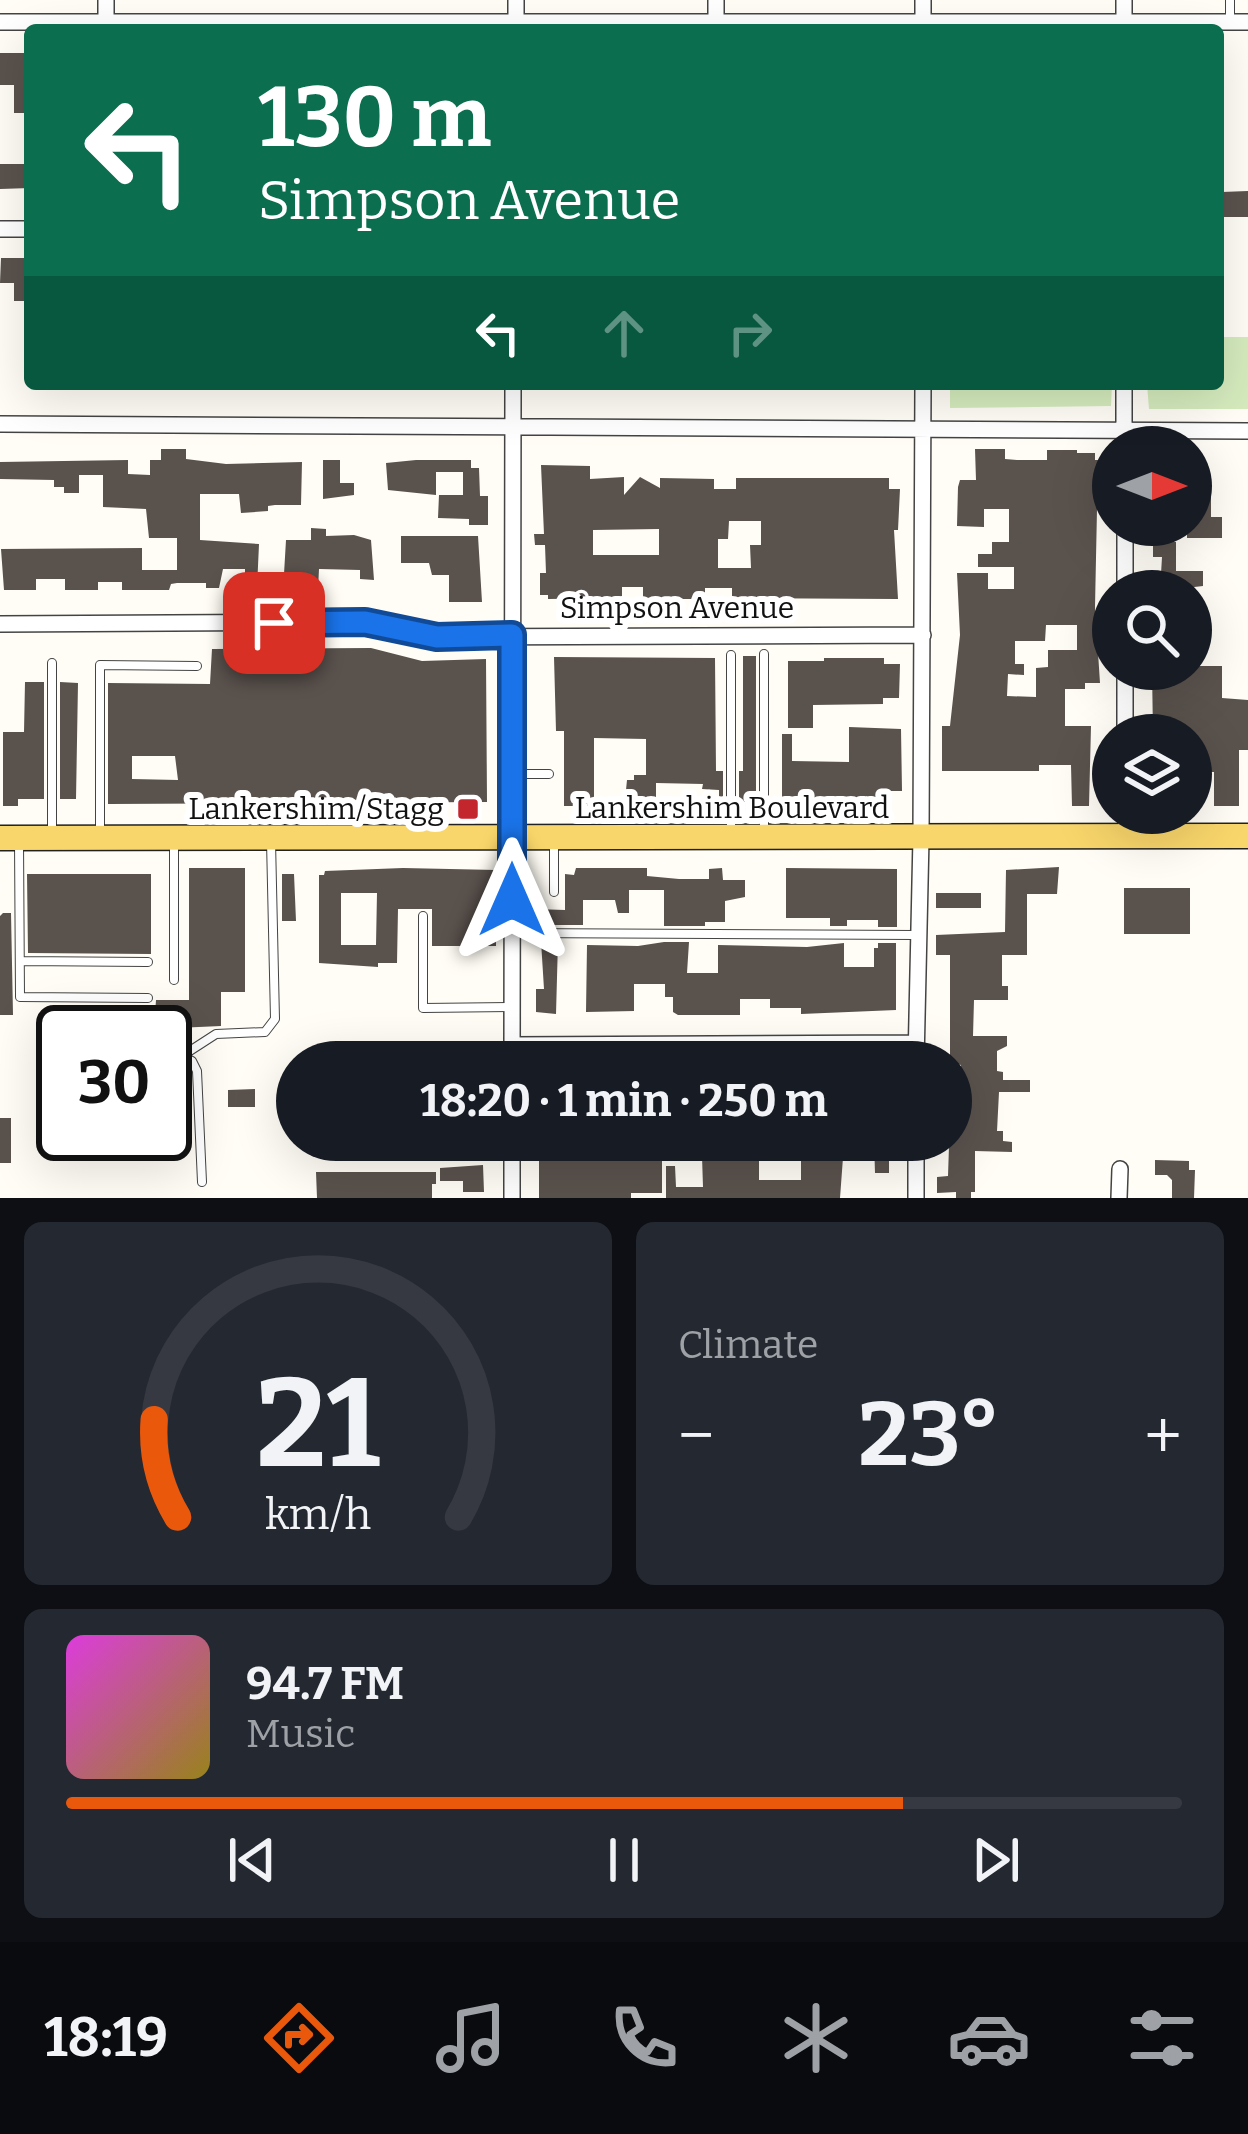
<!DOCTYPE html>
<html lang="en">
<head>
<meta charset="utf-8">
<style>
  body { margin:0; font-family:Bitter,serif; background:#242831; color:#f1f3f6; height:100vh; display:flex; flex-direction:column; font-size:45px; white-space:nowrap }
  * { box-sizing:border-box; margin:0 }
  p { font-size:39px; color:#9ea1a6 }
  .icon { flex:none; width:66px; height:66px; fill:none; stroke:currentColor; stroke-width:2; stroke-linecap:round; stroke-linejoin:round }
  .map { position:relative; height:1198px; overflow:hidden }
  .drawer { display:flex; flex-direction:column; gap:24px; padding:24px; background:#0d0f14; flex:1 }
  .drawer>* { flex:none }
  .hud { position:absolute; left:24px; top:24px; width:1200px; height:366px; border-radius:12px; box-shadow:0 12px 48px #0002; background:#0b6e4f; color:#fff; overflow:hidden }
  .needle { width:78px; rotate:90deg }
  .buttons { position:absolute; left:1092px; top:426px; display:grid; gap:24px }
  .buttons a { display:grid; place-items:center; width:120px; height:120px; border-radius:50%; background:#171b24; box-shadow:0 12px 48px #0002; font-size:60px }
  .speed { position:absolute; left:36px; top:1005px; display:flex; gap:24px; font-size:60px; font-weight:700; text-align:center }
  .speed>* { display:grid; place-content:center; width:156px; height:156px; border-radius:50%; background:#171b24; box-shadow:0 12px 48px #0002; line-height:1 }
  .speed .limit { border:6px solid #111; border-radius:18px; background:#fff; color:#111 }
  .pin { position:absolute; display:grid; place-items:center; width:102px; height:102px; color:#fff; margin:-51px; border-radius:24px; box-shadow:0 6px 18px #0006 }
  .me { position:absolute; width:132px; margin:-66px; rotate:0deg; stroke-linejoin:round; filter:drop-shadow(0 0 9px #0008) }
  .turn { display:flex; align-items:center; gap:42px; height:252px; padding:0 36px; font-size:54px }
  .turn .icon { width:156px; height:156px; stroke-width:2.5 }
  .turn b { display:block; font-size:84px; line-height:102px }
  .lanes { display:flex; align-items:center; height:114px; padding:0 36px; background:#0003; justify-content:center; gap:60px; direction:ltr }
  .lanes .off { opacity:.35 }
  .big { font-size:90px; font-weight:700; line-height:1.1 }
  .drawer .tile { flex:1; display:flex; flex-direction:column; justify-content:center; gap:18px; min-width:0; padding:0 42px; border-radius:18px; background:#242831 }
  .drawer .dial { align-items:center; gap:0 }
  .dial svg { height:312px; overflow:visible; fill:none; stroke:#363941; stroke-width:7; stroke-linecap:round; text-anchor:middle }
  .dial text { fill:#f1f3f6; stroke:none }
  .song { display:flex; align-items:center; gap:36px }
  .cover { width:144px; height:144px; border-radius:18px; background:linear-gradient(135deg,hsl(300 70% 55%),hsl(50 70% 35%)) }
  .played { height:12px; border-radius:6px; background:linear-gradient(90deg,#ea580c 75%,#363941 75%) }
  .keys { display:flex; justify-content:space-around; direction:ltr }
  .heat { display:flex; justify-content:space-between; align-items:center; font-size:66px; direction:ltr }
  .drawer .tiles { flex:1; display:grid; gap:24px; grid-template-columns:1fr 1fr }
  .tile:last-child { grid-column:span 2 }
  .trip { position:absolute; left:276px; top:1041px; width:696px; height:120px; border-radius:60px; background:#171b24; box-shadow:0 12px 48px #0002; font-weight:700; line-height:120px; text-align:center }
  .dock { display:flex; height:192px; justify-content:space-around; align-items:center; background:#090b0e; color:#9ea1a6 }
  .dock .icon { width:84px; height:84px }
  .dock .active { color:#ea580c }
  .dock b { font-size:54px; color:#f1f3f6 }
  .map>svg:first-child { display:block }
  .green { fill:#d5ebbd }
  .building { fill:#5a524d; fill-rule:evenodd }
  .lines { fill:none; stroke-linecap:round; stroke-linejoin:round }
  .service-casing { stroke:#444; stroke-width:10 }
  .minor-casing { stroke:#444; stroke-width:18 }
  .primary-casing { stroke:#222; stroke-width:27 }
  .service { stroke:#fff; stroke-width:8 }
  .minor { stroke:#fff; stroke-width:15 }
  .primary { stroke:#f9d66b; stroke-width:24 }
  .route-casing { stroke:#114b97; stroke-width:30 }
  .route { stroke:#1a73e8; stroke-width:21 }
  .poi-dot { fill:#c4262e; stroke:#fff; stroke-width:4.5 }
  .labels { text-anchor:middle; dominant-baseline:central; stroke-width:12; stroke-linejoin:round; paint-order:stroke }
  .street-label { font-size:30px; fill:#111; stroke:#fff }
  .poi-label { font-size:30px; fill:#111; stroke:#fff; text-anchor:end }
</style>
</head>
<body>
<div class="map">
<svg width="1248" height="1198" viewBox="0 0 1248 1198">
  <rect width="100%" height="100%" fill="#fffdf5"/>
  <!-- green -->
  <path class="green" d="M1218,337H1248V409H1149L1147,384H1218Z
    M950,384H1112L1111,406L950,408Z"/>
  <!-- building -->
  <path class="building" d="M0,53H30L26,113H14V85H0Z
    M0,164H30V188L0,189Z
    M1248,191V217H1218L1222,192Z
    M1,258H30L26,301H14V283H0Z
    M161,449H186V459L226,464L302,462L301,505H275L268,506V511L241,513L239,494H200V540L259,544L257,588H245V569H223L219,588H206V583H177L171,584L169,590H122V582H98V590H65V579H36V590H4L1,549L142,548V570H177V538H149L146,509L103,507V475H79V493H64V487H54V480L0,479V462L128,460V474L150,475V460H161Z
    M975,449H1005V459L1017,460H1047V450H1077V453H1095V460H1098L1095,607L1100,683H1085V689H1065V726H1091L1089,806H1072L1071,765H1039V771H942V726H950L960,635L957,573H988V589H1014V567H978V554H992V542H1009V509H984V527L957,526L958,487L960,480H976ZM1046,625H1077V650H1048V667L1036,668V697L1007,696L1008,674L1024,675V664H1015V641H1045Z
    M323,460H340V483H354V495L323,499Z
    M416,460H471V468H479L480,496H488V525H469V519L438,518L439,495H463V472H436V495L388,490L386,463Z
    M541,465L590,466V479L624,477V495L640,477L660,488V478L714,479V489H736V478H889V489H900L898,530H894L898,599L732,598V588H705V599H643V587H622V598L548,599V595H540V573H546L545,545H535L534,534H544ZM729,521H761V545H750L751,568H718V539H728ZM659,529V555H593V530Z
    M1195,488H1206L1205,497H1211V517H1222V538H1187V525H1191V511H1195Z
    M311,528L326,529V536L354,535L371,540L374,580L360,579V570L319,569L318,589L283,591L286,540H311Z
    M401,536H478L482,602H449V575H432L429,563H401Z
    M1153,542H1176V571H1203V586L1160,591L1162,557H1153Z
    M371,648L422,661L486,659L487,802L108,804V683L210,684L212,649ZM132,756H175L178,780L132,779Z
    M743,656H756V795H751V802H739V771H743Z
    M554,657L715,658L716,771H723V802H719V790L702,789L703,784L656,783V800L634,802V790H626L627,780H634V775H646V739L594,738V806H564V731H556Z
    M824,658H884V664H900L899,698H883V704L813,705V728H788V661H824Z
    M1191,666H1222V698L1248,700V750H1239V806H1214V772H1191V735H1153L1152,669H1191Z
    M25,682H44V799H18V806H3V732H24Z
    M60,682L78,683L76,799H60Z
    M849,727L901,729L902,791H885V798L782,799V734H792V761L849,762Z
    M1059,867L1057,894H1027V955H1002V986H1008V1000H974L973,1036H1007V1046L997,1051V1071L1003,1072V1080H1030V1092H999L997,1131H1003V1141L1012,1142V1152L975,1151V1192H971V1198H956V1192L937,1193V1177L948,1176L951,1087H961V1065L950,1062V955H936V935L1005,932L1006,870Z
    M189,868H245V992H221V1026L154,1029L156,1000H189Z
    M403,868L496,870V946H432V909H398L397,963H378V967L319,963V875H324L325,871ZM341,893H377L376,945H341Z
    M576,868H647V876L679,879H709V869L722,868L723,880H745V897L725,901V922H705V926H664V890H629V913H618L615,900H583V925H534V909L565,910V874L574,875Z
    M786,868L897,869V927H878V920H847V926H830V918H786Z
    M27,874H151V954L28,953Z
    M282,874H294L296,921H282Z
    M1124,888H1190V934H1124Z
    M936,893H981V908H936Z
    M3,913H11L13,1015H0V916Z
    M541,941H558L556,1014L536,1012V989H544Z
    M664,942H689L687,973H718V945L807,947L844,943V967H874V948H878V943H896V1010L801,1014V1008H770V999H740V1015H678L673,1012V997H665V984H634V1011L586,1012L587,945L638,946Z
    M255,1089V1107H228V1090Z
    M0,1118H11V1163H0Z
    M545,1140H656V1148H662V1193H631V1198H539V1155H545Z
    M720,1140L794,1145V1140H831V1144H844L840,1198H666V1166H675L676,1187H703L702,1156H714L715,1144ZM759,1158L801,1159V1180H759Z
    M874,1140H889V1173H875Z
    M1155,1160L1189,1161V1170H1195L1194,1198H1172V1180L1167,1175H1155Z
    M483,1165L484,1192H463V1181H440V1168Z
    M316,1172H436V1184H432V1198H317Z"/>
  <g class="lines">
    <defs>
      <path id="service" d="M1230,22V0
        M731,655V832
        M52,663V832
        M514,774H549
        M100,832V665L197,666
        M764,832V654
        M19,841L20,997L148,998
        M554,892V841
        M423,916V1008L510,1007
        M514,933L916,935
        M20,961L148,962
        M174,980V841
        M184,1057L192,1061L197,1071L202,1182
        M165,1096L182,1056L216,1034L265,1032L275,1019L271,841"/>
      <path id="minor" d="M1124,0V27
        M0,22H1248
        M106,22V0
        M516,30V0
        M716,30V0
        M923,30V0
        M0,229H30
        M1124,384V447
        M0,424L1248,431
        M1125,525V591
        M0,624L365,622L438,637L923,635
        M1125,669V735
        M1126,813V837
        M512,1045L916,1043
        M512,1062L513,384
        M916,1062L921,838L923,384
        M916,1140V1198
        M316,1148H512
        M512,1198V1141
        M1119,1198L1120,1169"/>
      <path id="primary" d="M0,838L1248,836"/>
    </defs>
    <!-- service casing -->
    <use href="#service" class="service-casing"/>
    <!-- minor casing -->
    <use href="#minor" class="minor-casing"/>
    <!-- primary casing -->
    <use href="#primary" class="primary-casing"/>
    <!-- service -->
    <use href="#service" class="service"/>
    <!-- minor -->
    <use href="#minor" class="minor"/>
    <!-- primary -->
    <use href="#primary" class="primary"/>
  </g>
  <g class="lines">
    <defs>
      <path id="route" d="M274,623L365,622L437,637L512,635V900"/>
    </defs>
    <!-- route casing -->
    <use href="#route" class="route-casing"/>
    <!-- route -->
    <use href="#route" class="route"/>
  </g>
  <!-- markers -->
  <rect class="poi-dot" x="456" y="797" width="24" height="24" rx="6"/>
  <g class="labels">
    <!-- street labels -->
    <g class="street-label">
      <text x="677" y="608">Simpson Avenue</text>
      <text x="732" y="808">Lankershim Boulevard</text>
    </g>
    <!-- poi labels -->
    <g class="poi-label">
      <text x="444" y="809">Lankershim/Stagg</text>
    </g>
  </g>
</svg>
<div class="buttons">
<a><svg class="needle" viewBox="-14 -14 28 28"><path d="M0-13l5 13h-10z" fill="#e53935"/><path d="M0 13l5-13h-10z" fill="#9ea1a6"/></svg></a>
<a><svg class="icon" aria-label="search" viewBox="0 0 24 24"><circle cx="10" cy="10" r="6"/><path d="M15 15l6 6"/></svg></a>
<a><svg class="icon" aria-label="layers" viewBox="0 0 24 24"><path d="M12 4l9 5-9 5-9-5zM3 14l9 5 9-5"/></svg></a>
</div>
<div class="speed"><div class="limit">30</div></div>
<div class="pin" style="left:274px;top:623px;background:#d93025"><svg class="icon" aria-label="arrive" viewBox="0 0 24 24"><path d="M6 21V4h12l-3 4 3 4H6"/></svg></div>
<svg class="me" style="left:512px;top:900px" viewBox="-20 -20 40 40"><path d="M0-17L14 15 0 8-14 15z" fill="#1a73e8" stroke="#fff" stroke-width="4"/></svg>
<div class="trip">18:20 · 1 min · 250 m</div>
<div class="hud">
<div class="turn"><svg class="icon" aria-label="left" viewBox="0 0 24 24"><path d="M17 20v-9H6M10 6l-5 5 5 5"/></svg><div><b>130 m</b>Simpson Avenue</div></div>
<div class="lanes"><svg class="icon" aria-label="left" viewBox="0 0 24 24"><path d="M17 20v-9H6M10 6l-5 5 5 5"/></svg><svg class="icon off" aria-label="ahead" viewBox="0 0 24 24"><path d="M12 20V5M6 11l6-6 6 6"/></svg><svg class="icon off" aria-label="right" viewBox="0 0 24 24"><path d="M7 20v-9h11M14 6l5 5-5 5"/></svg></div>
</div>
</div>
<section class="drawer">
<div class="tiles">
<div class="tile dial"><svg viewBox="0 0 100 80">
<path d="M14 69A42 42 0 1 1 86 69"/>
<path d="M14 69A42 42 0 0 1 8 44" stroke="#ea580c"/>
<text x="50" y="56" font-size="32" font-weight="700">21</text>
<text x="50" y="72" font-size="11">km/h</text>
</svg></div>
<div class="tile"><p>Climate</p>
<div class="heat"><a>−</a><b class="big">23°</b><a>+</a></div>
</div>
<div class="tile">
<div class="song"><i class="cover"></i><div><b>94.7 FM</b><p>Music</p></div></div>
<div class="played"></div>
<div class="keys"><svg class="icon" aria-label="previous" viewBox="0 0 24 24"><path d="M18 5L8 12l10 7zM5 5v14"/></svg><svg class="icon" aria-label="pause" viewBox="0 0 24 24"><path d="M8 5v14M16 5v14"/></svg><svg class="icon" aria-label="next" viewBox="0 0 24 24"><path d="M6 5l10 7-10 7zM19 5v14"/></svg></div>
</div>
</div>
</section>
<nav class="dock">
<b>18:19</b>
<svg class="icon active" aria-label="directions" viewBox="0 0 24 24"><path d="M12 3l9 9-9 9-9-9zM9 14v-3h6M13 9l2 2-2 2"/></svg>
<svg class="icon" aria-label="music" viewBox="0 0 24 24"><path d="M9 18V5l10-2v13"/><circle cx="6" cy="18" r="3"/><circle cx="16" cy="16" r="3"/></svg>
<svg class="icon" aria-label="phone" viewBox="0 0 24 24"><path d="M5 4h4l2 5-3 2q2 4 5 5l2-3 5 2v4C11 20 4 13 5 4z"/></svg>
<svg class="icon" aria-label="climate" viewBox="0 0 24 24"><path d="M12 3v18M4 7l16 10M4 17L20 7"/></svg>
<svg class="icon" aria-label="car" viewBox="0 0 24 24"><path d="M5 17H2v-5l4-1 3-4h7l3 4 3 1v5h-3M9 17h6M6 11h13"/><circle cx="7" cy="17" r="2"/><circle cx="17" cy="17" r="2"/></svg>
<svg class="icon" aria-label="filters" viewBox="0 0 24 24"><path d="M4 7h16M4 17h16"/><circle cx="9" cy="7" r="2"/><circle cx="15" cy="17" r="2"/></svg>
</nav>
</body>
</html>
